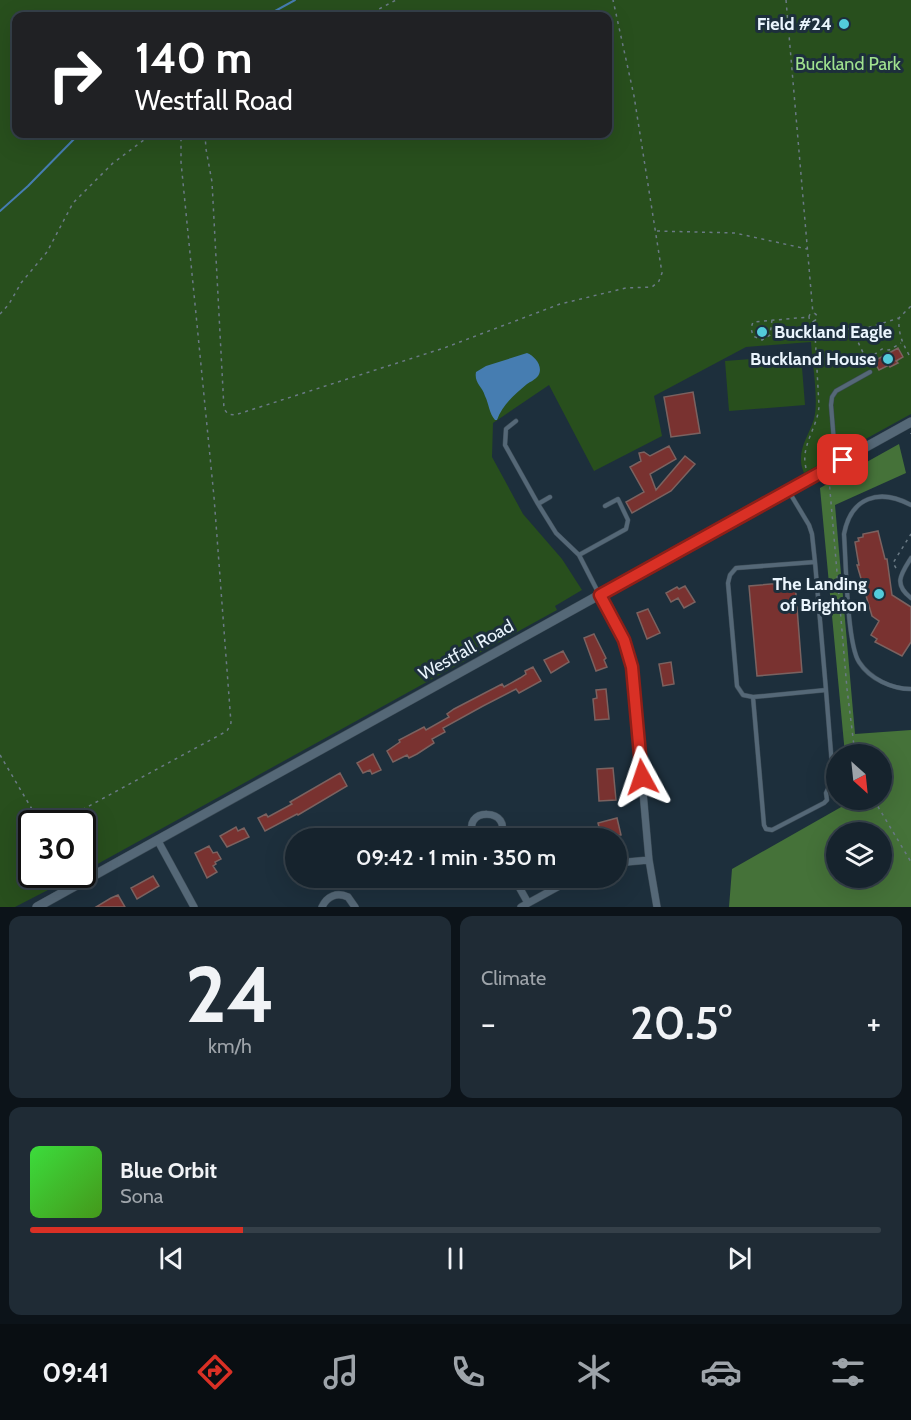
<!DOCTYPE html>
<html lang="en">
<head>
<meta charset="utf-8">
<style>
  body { margin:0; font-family:Cabin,sans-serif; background:#1f2b35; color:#f1f3f6; height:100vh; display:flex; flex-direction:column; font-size:22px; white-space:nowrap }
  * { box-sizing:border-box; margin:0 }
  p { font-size:20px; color:#9ea4aa }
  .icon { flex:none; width:33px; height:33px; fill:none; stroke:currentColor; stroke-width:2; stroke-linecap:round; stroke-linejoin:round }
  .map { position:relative; height:907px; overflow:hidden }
  .drawer { display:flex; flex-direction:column; gap:9px; padding:9px; background:#0c1319; flex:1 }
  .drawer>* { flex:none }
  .banner { position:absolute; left:12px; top:12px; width:600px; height:126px; border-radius:12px; box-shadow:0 6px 24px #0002,0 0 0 2px #354049; background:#202124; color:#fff; overflow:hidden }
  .needle { width:39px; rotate:153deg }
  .tools { position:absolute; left:826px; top:744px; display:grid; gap:12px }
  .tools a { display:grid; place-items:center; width:66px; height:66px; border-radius:50%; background:#16232d; box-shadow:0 6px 24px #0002,0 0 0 2px #354049; font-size:30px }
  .speed { position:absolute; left:18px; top:810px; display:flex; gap:12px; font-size:30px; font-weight:700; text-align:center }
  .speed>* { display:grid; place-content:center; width:78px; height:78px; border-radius:50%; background:#16232d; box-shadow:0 6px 24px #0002,0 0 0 2px #354049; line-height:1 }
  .speed .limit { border:3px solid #111; border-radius:9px; background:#fff; color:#111 }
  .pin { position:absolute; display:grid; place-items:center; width:51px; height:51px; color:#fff; margin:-26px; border-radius:12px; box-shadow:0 3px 9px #0006 }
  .me { position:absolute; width:66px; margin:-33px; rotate:355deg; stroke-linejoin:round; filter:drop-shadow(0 0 4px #0008) }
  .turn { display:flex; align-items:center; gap:21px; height:126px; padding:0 24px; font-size:27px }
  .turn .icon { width:78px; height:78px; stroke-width:2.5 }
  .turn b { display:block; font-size:42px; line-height:51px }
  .big { font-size:45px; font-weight:600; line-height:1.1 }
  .drawer .widget { flex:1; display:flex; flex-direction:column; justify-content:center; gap:9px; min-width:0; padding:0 21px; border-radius:12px; background:#1f2b35 }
  .drawer .dial { align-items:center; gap:0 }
  .dial b { font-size:78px; line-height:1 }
  .song { display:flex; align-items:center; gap:18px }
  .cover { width:72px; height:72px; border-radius:9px; background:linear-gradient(135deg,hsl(120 70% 55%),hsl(100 70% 35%)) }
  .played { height:6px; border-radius:3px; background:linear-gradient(90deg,#d93025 25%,#354049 25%) }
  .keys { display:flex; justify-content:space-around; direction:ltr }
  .heat { display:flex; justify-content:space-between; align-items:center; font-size:33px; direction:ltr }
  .drawer .tiles { flex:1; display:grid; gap:9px; grid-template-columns:1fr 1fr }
  .widget:last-child { grid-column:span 2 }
  .trip { position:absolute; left:285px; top:828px; width:342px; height:60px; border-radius:30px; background:#16232d; box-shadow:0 6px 24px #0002,0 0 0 2px #354049; font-weight:600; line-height:60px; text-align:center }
  .dock { display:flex; height:96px; justify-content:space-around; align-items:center; background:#090e12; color:#9ea4aa }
  .dock .icon { width:42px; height:42px }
  .dock .on { color:#d93025 }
  .dock b { font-size:27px; color:#f1f3f6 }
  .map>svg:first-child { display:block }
  .green { fill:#284f1d; fill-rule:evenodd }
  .forest { fill:#457239; fill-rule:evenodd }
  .water { fill:#467db1 }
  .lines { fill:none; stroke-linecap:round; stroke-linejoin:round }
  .stream { stroke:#467db1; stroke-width:2 }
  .building { fill:#793230; stroke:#7b6260; stroke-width:1.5 }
  .service-casing { stroke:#3d4c57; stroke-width:5 }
  .minor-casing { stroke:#3d4c57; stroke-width:8 }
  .tertiary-casing { stroke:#3d4c57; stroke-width:10 }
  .path { stroke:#6a7a85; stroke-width:1.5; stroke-dasharray:3 4.5; stroke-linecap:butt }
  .service { stroke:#556877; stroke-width:4 }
  .minor { stroke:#556877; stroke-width:7 }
  .tertiary { stroke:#556877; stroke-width:9 }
  .route-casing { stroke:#8d1f18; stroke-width:15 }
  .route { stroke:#d93025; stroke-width:10 }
  .poi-dot { fill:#53cbda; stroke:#1d2f3c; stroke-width:2 }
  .labels { text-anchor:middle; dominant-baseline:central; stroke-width:6; stroke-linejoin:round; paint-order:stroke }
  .poi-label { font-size:18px; font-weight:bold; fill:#eaf5fd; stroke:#1d2f3c; text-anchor:end }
  .park-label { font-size:18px; fill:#a0e28f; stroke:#1d2f3c }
  .street-label { font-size:18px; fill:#eaf5fd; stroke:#1d2f3c }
</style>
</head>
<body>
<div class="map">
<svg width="911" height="907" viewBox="0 0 911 907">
  <rect width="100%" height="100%" fill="#1d2f3c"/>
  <!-- green -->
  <path class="green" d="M0,0H911V414L804,473C795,452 808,438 814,419C819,400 812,362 811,342L746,347L654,396L662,436L594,471L549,385L493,423L492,457L523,514L562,559L582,590L555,606L557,610L83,872L82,824H32V874L77,875L15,907H0ZM16,16H608V134H16Z
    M801,355L805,405L729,411L725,361Z"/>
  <!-- forest -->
  <path class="forest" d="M899,444L906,473L835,505L855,734L911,730V907H729L732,869L850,802V800H882V754H845L820,488ZM837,832H882V878H837Z"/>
  <!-- water -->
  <path class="water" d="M527,353C535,356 544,367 538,376C536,379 530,382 527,384C515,394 502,405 497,420H495C489,413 489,404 485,396C482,386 474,383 476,372L486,366Z"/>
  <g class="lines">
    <!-- stream -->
    <path class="stream" d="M266,16L295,0
      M0,211L28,186L79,134"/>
  </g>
  <!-- building -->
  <path class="building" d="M898,348L903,357L896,361L898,363L890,367L889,365L879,370L874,361Z
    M693,392L700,433L671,437L664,397Z
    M669,446L676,459L650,474L656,490L685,456L695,464L671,491L632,513L626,502L644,492L630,467L641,461L639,453L644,452L650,456Z
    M878,531L885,559H887L892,595L911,607V642L902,656L875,642L877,639L871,635L879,621L872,616L857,565H859L858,560L855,542L859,541L858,538L863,537V534Z
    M795,582L802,672L757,676L749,586Z
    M685,586L695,602L684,608L678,598L671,602L666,593L677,587L679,589Z
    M648,609L660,633L647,639L637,613Z
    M594,634L606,658L604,660L607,667L596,671L584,638Z
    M563,651L569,662L551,673L544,660Z
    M671,662L674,684L663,686L659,664Z
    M533,667L541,681L519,693L516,689L483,706L443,728L445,732L432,739L434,743L417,754L409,758L407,755L393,762L387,751L400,742L399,740L424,727L426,730L449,717L447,714L454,709L502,684L504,687L520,678L526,674L525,671Z
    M606,689L609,719L595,720L593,699L597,698L596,690Z
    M373,754L381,770L372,774L370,770L363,773L357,763Z
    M613,768L616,800L599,801L597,769Z
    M340,773L347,786L298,815L297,814L265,831L258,818L266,814L268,817L292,804L290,802Z
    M617,818L621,835L606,838H586L584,831L599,827L598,823Z
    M236,827L238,831L244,828L249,837L227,847L220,836Z
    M209,846L213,853L217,852L221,859L215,862L216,864L213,866L217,872L207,878L195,853Z
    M153,876L159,886L137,899L131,888Z
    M118,895L125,907H96L111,898Z"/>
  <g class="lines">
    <defs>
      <path id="service" d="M516,421L506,429L505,445L538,504L556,533L579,555L599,594
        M843,459L834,442L831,405L832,397L836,391L870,372
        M788,490L809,525L812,534L815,562L736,568L730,575L728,583L737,686L743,695L753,697L826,690L815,562
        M538,504L550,497
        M911,505C879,488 851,497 844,534C846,561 847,644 859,662C870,679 892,689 911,689
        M579,555L626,529L628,520L618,499L605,506
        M911,558C901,574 893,584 911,598
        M753,697L764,825L766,829L772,830L824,803L827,800L826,793L833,778L826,690"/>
      <path id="minor" d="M600,595L624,641L632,667L649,860L657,907
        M475,838C457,806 517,807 499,838
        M158,841L194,907
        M616,863L649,860
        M514,878L528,903
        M322,907C327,896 337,892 348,897L355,907
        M521,907L574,878"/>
      <path id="tertiary" d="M37,907L911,422"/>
    </defs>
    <!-- service casing -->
    <use href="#service" class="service-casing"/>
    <!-- minor casing -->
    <use href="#minor" class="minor-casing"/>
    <!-- tertiary casing -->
    <use href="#tertiary" class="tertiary-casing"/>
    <!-- path -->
    <path class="path" d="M786,0L813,314
      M366,16L396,0
      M205,134L206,149L212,182L224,409L228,414L235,415L444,348L560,304L626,288L652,287L659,281L662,273L634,96L613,0
      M657,231L735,233L807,249
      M809 317a4 4 0 1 1 8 0a4 4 0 1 1-8 0Z
      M0,314L9,304L21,283L47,252L73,203L113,163L152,134
      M772,320L770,335L762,340L753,336L751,328L753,322L809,317
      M813,321L815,333L824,336L847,329L867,328L899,318
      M852,329L866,359
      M909,355C902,342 898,333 899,318L911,306
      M867,366V360L882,349L889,350L901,343
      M911,433V434
      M806,468C800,446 818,427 819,406L815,333
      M829,479L847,689L855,754
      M896,568L893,563L911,534
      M0,755L36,816L49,824
      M874,800L911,862
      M56,824L227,731L231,723L214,497L181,162V134"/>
    <!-- service -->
    <use href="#service" class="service"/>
    <!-- minor -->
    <use href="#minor" class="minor"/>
    <!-- tertiary -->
    <use href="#tertiary" class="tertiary"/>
  </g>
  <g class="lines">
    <defs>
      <path id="route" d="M642,777L632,667L624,640L600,595L843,460"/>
    </defs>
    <!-- route casing -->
    <use href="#route" class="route-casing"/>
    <!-- route -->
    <use href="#route" class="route"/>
  </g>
  <!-- markers -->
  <g class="poi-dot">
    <circle cx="844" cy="24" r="6"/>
    <circle cx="762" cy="332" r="6"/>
    <circle cx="888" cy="359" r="6"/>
    <circle cx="879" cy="594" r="6"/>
  </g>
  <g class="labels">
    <!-- poi labels -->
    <g class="poi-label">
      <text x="832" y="24">Field #24</text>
      <text x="774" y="332" text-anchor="start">Buckland Eagle</text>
      <text x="876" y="359">Buckland House</text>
      <text x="867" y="584">The Landing<tspan x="867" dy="21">of Brighton</tspan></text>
    </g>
    <!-- park labels -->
    <g class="park-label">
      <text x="848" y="64">Buckland Park</text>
    </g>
    <!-- street labels -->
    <g class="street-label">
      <text transform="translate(466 650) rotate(-29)">Westfall Road</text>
    </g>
  </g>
</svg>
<div class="tools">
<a><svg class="needle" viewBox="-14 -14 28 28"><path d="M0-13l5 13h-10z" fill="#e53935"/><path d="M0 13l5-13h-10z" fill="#9ea4aa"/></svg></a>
<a><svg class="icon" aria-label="layers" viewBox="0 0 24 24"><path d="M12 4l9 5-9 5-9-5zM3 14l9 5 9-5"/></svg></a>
</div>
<div class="speed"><div class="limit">30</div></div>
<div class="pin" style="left:843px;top:460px;background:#d93025"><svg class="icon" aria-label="arrive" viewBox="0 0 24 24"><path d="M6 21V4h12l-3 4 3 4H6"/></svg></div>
<svg class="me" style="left:642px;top:777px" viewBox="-20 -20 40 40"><path d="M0-17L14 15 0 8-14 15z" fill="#d93025" stroke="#fff" stroke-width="4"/></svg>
<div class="trip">09:42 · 1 min · 350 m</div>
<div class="banner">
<div class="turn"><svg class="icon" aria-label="right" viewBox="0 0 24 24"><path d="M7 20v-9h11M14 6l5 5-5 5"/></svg><div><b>140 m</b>Westfall Road</div></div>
</div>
</div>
<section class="drawer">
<div class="tiles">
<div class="widget dial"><b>24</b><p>km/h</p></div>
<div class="widget"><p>Climate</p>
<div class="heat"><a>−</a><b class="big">20.5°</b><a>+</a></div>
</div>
<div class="widget">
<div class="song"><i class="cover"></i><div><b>Blue Orbit</b><p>Sona</p></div></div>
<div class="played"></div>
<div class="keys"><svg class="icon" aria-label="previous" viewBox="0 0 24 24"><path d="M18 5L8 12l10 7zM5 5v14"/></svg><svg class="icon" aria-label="pause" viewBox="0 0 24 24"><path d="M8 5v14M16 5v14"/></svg><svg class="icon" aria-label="next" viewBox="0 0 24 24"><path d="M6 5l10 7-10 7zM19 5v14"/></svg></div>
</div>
</div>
</section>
<nav class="dock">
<b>09:41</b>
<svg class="icon on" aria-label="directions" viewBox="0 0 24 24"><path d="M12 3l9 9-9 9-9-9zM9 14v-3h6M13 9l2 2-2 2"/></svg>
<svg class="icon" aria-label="music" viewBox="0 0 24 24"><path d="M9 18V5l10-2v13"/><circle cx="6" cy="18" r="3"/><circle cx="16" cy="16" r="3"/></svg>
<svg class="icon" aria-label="phone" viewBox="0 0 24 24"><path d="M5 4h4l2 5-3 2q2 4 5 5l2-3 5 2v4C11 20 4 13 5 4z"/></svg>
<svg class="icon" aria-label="climate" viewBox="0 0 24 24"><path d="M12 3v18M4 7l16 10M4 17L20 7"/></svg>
<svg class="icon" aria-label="car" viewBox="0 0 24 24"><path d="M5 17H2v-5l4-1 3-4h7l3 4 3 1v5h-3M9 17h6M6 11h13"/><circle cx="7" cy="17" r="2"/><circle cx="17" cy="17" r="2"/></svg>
<svg class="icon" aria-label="filters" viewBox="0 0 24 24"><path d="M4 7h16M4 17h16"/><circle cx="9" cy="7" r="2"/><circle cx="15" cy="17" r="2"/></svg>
</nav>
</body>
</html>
